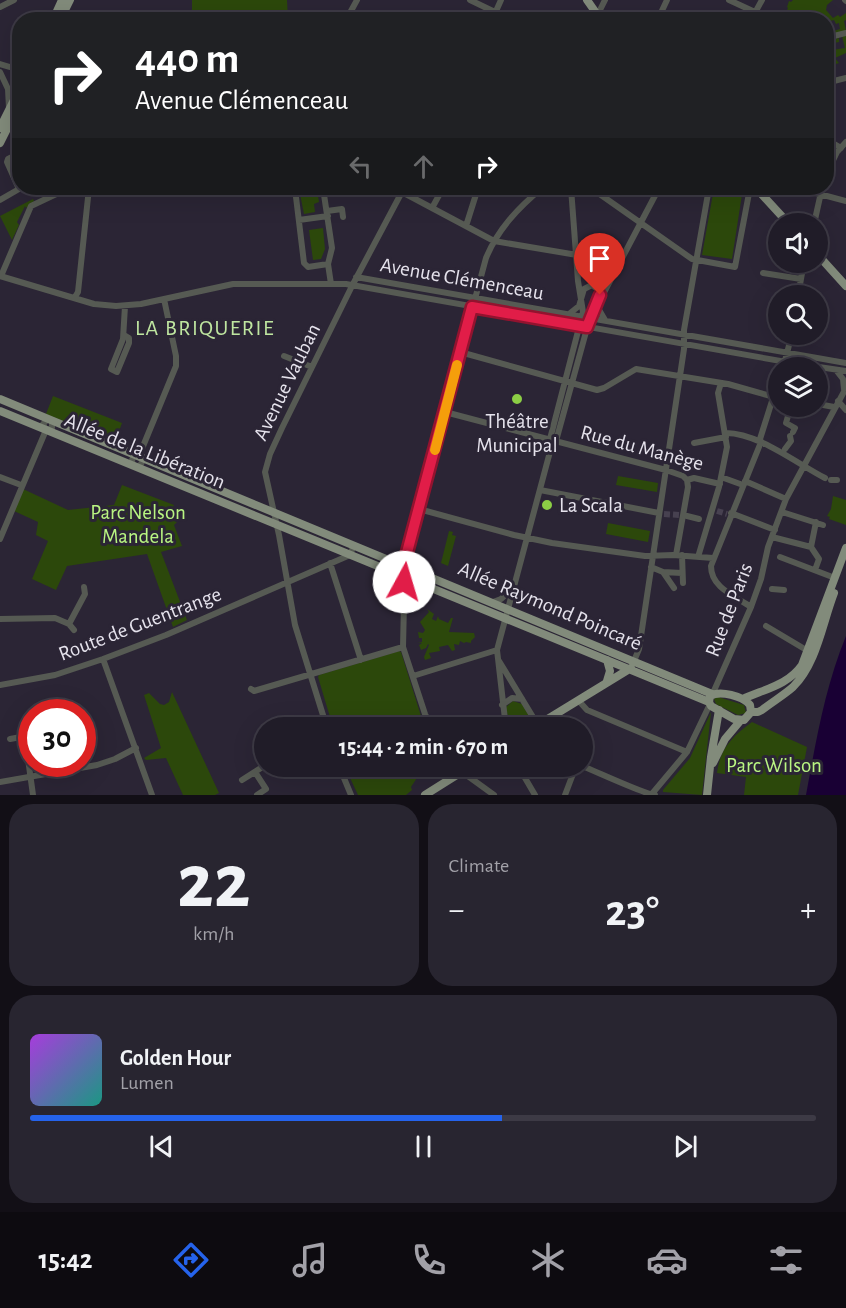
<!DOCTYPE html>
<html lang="en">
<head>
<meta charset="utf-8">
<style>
  body { margin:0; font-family:"Alegreya Sans",sans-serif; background:#282530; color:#f1f3f6; height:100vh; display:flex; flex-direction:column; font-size:22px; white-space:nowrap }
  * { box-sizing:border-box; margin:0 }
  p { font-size:20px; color:#a2a1a8 }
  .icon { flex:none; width:33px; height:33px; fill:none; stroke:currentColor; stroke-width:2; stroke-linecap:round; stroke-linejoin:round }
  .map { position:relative; height:795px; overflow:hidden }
  .sheet { display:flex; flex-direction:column; gap:9px; padding:9px; background:#120f16; flex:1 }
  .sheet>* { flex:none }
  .banner { position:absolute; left:12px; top:12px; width:822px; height:183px; border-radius:24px; box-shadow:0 6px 24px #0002,0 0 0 2px #3d3a45; background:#202124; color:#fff; overflow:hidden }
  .controls { position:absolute; left:768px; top:213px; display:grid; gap:12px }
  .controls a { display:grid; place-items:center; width:60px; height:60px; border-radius:50%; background:#201c28; box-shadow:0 6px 24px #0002,0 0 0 2px #3d3a45; font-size:30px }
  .speed { position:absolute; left:18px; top:699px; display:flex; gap:12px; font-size:30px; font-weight:700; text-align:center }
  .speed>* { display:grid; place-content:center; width:78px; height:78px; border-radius:50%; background:#201c28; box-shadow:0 6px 24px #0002,0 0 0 2px #3d3a45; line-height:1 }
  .speed .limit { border:9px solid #d22; background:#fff; color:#111 }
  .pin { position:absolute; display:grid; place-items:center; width:51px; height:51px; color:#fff; margin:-62px -26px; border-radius:50% 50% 50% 0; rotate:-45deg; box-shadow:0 0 6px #0007 }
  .pin .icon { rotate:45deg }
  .me { position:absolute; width:66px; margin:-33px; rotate:6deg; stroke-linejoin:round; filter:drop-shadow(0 0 4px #0008) }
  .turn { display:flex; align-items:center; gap:21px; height:126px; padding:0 24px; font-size:27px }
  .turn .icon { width:78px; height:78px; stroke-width:2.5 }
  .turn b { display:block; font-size:42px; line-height:51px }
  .lanes { display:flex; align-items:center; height:57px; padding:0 24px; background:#0003; justify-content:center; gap:30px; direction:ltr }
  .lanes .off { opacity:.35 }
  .big { font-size:45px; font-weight:600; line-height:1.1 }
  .sheet .card { flex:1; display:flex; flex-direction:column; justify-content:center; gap:9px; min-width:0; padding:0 21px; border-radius:24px; background:#282530 }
  .sheet .dial { align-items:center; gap:0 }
  .dial b { font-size:78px; line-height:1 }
  .song { display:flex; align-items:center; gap:18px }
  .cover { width:72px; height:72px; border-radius:9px; background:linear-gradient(135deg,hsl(280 70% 55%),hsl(170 70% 35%)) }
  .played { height:6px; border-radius:3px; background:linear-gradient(90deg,#2563eb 60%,#3d3a45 60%) }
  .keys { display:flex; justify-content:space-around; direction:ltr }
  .heat { display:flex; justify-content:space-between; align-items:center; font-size:33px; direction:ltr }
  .sheet .tiles { flex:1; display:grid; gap:9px; grid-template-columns:1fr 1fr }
  .card:last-child { grid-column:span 2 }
  .trip { position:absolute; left:254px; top:717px; width:339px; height:60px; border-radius:30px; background:#201c28; box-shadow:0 6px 24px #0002,0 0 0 2px #3d3a45; font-weight:600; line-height:60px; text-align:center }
  .tabs { display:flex; height:96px; justify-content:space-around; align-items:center; background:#0d0b10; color:#a2a1a8 }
  .tabs .icon { width:42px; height:42px }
  .tabs .on { color:#2563eb }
  .tabs b { font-size:27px; color:#f1f3f6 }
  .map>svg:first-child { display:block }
  .green { fill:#2c480b }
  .water { fill:#190034 }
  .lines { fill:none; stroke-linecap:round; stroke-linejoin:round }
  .minor-tunnel { stroke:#474150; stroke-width:6; stroke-dasharray:6 3; stroke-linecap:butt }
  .minor { stroke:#565a53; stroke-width:6 }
  .major { stroke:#828b7b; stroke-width:8 }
  .route-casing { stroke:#92132f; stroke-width:15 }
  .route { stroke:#e11d48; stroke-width:10 }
  .slow { stroke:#f59e0b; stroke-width:10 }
  .poi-dot { fill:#8cce45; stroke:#2b2535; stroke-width:2 }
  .labels { text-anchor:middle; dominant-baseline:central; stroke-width:6; stroke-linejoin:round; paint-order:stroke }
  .street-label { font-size:21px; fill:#e5e2ec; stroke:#2b2535 }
  .poi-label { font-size:21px; fill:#e5e2ec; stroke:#2b2535 }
  .park-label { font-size:21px; fill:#b9f582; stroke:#2b2535 }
  .neighbourhood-label { font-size:22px; letter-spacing:1.5px; fill:#bfe6a0; stroke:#2b2535 }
</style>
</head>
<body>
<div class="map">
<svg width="846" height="795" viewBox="0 0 846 795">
  <rect width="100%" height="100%" fill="#2b2535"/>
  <!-- green -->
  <path class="green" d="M192,0H287L288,19H194L192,14Z
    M793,0H833L827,5L826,10L833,18L838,15L840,17L846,13V20L844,21L846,31L831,35L830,32L840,29L839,23L836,24L834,20L827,22L826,20H783L788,8L787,7L789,1L791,2Z
    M846,35V53L835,58L839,63L827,67V41L839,38V42L829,44L831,50L845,48L842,36Z
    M311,188H320L321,196H318L319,202L314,204L315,212L304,214L300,194L311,192Z
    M714,188H743L732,259L702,255Z
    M33,199L34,201L26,208L25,206L17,222L19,225L12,240L0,216Z
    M323,228L325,249L321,259L313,260L309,230Z
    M53,396L122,423L115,442L46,414Z
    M618,476L658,483L657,492L616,485Z
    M122,485L174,505L172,510L184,515L174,525L182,546L161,552L187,620L173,627L147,554L67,566L56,590L32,579L48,541L36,535L38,522L14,511L23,489L68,510L114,505Z
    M833,496L846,500V525L829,519L830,517L827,516L831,509Z
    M608,523L650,531L648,542L606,534Z
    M449,531L453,532L452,535L456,536L448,566L441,563Z
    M427,609L434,614L432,619L436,621L438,616L439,619L448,623L451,618H453L449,632L474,633L475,637L471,641V643L466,642L464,643L460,641L459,645L454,644L455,650L452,651L448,645L439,647L440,651L429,653L431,658L425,660L424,657L429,645L428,644L426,648L421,650L419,645L422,643L418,642H422V638H419L418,632L423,633L425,630L420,622L429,612Z
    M399,651L401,652L421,716L427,727H333L318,677L319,675Z
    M172,692L219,793L215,795H183L166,758L146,760L144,758L161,748L144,695L149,693L160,704L164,705L169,702Z
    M718,697L744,705L746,713L738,715L716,704L714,699Z
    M513,701L522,704L532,721L531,726L528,727H510L506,707Z
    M711,712L702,795L663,792V790L690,758Z
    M752,722L807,747L798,795H744L746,777L717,773C720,748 733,736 752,722Z
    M345,767V766L421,767L419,775L411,787L412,790L406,795H358Z"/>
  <!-- water -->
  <path class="water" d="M846,636V795H806C816,741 825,687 846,636Z"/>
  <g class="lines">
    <!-- minor-tunnel -->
    <path class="minor-tunnel" d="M717,511L727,514
      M664,514L679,515"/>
    <!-- minor -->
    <path class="minor" d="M470,0L495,12
      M729,0L755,12
      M845,0L846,1
      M0,7L14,0
      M346,20L357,0
      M492,20L501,0
      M595,20L605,0
      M662,20L659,17L667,0
      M751,20L762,0
      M826,38L846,33
      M0,64L20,70
      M0,72L8,89L9,108
      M826,83L846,78
      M826,139L841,148
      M826,175L837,152L846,142
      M323,188L332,248L328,264L331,284
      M390,188L401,193
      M591,188L692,259L735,267L750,188
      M688,188L708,191
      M797,188L846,201
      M402,192L494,241L577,255
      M296,197L304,263L308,267L328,264
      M0,200L19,189L7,162L8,159L20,153
      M432,208L443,188
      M327,211L342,209L343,217
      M299,220L328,216
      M814,224L822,188
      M466,226L478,188
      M763,273L801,279
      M0,276L94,304L116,306L141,304L233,284H346L792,363L846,371
      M1,276L31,206L69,188
      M356,277L846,363
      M592,285L600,291L598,308L605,320
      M798,296L804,262
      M75,297L78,292L89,188
      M569,314L579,306L584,289L592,285
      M124,335L129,338V343L117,372L111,369L123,339L125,306
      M460,352L597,390L604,388L636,369L728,384L778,398
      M284,356L312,367
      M783,368L792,334
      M836,370L843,379L844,389
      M838,401L846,410
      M818,404L834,407
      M790,409L786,423L795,428L793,432
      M445,412L666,470L683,476L687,480
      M48,419L43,424L46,430L52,428V420
      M726,433C758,433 796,463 825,478
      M694,443L726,437
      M551,447L556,441L589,321L659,188
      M785,449L791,441L790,436
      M132 461a5 5 0 1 1 10 0a5 5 0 1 1-10 0Z
      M139,456L176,366V356L164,299
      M0,477L21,485
      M721,477L743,485
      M687,480L694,478L720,484
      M831,480H837
      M745,481L786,499
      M540,490L659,513
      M419,509L514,535L552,543L645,556L673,555L713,558
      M782,512L823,525
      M731,513L775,530
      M687,516L699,519
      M772,537L811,547
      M0,539L46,430
      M676,555L688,487L687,480
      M682,555L683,583
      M698,557L719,487L727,447L718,393L721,383
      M780,557L835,578
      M330,563L361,660
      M651,567L663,572L674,588
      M815,570L819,559L811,547L816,522
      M663,572L682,573
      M772,589L784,590
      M493,602L501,599L514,587
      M751,607C735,596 711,588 711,566L761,442L760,439L778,382
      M0,619L55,618L69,624
      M766,626L808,651
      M74,630L69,624L85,594L84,587
      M103,659L152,795
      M499,661L539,727
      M634,661L639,649L641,636L684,349V330L709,188
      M413,676L497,650
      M0,685L55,675L103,659L166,635L350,555L354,545
      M251,689L254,691L403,647
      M713,693L751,607L761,579L768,547L786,499L846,388
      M578,700L587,710L687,752
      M502,705L512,698L522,699
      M327,728L295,625L279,535L265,472L270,454L282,428L352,286L404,188
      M432,728L425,714L403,647L405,559L486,258C498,229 518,208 542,188
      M506,728L497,650L551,448L550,439L583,312L578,281L571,188
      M25,737L33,795
      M10,739L32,735
      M339,766L351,795
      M454,766L494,795
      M518,766L535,795
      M582,766C595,771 646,795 655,795
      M255,772L266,789L257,795
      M242,780L264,766
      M0,782L97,765L115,759L136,748
      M565,795L576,766
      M651,795L687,752L710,704"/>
    <!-- major -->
    <path class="major" d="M587,0L601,20
      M53,20L62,0
      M60,20L70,0
      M0,128L20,88
      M0,143L20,103
      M756,188L789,224
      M818,255L846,286
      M0,399L712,694
      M0,411L709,702L711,706L734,719L744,720L751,712L750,705C743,696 720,690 710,696L709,702
      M607,660L610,671L607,681
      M743,699C765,689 788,685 802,665L846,548
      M751,712H758L762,710C772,702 784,695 793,687C817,663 822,624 834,593
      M533,728L631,668
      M713,763L725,739L741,720
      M425,795L471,766
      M707,795L711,757L719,710"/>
  </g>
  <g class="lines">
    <defs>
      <path id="route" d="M404,582L405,560L472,307L587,327L600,295"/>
    </defs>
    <!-- route casing -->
    <use href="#route" class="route-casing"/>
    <!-- route -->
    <use href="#route" class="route"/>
    <!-- slow -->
    <path class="slow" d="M435,450L457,365"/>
  </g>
  <!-- markers -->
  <g class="poi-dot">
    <circle cx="517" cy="399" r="6"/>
    <circle cx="547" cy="505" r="6"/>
  </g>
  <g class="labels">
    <!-- street labels -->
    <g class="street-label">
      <text transform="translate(462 279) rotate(10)">Avenue Clémenceau</text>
      <text transform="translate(287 382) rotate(-64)">Avenue Vauban</text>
      <text transform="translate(642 448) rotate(15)">Rue du Manège</text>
      <text transform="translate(145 451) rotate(22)">Allée de la Libération</text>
      <text transform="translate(550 606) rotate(23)">Allée Raymond Poincaré</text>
      <text transform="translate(729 610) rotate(-69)">Rue de Paris</text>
      <text transform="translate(140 624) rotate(-21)">Route de Guentrange</text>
    </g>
    <!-- poi labels -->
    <g class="poi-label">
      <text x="517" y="421">Théâtre<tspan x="517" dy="24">Municipal</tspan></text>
      <text x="559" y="505" text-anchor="start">La Scala</text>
    </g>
    <!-- park labels -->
    <g class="park-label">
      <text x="138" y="512">Parc Nelson<tspan x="138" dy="24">Mandela</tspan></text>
      <text x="774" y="765">Parc Wilson</text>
    </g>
    <!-- neighbourhood labels -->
    <g class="neighbourhood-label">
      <text x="205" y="328">LA BRIQUERIE</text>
    </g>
  </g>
</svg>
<div class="controls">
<a><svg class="icon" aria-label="sound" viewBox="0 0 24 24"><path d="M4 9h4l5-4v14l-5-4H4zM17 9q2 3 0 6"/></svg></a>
<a><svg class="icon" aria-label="search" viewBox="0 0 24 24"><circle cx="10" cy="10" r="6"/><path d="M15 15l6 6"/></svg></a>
<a><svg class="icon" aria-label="layers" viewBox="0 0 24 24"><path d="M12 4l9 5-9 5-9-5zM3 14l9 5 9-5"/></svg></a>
</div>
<div class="speed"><div class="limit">30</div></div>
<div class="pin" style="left:600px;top:295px;background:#d93025"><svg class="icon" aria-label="arrive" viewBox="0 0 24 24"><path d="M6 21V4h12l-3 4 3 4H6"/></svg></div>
<svg class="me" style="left:404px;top:582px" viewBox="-20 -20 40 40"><circle r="19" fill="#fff"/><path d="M0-13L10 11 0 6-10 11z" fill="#e11d48"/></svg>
<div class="trip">15:44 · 2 min · 670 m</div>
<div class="banner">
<div class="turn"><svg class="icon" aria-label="right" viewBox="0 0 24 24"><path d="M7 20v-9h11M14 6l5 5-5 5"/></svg><div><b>440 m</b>Avenue Clémenceau</div></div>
<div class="lanes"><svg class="icon off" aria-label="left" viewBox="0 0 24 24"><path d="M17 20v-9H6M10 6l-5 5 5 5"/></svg><svg class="icon off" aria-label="ahead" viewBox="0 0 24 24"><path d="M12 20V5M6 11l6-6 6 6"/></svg><svg class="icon" aria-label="right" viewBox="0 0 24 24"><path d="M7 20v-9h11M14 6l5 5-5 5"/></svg></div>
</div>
</div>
<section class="sheet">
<div class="tiles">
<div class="card dial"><b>22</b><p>km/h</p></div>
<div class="card"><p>Climate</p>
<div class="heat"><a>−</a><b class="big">23°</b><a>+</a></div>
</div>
<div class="card">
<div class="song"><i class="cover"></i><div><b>Golden Hour</b><p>Lumen</p></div></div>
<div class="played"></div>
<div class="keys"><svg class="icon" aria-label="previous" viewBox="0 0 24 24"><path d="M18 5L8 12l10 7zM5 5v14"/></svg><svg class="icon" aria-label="pause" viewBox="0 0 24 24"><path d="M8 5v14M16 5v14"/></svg><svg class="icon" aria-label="next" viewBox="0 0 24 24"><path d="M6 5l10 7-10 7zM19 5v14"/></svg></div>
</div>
</div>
</section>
<nav class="tabs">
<b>15:42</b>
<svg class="icon on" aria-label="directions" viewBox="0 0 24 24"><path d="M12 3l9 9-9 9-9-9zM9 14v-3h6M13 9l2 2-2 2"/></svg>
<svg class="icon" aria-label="music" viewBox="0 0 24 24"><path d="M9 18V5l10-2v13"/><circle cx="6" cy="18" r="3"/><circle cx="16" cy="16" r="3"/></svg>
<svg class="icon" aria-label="phone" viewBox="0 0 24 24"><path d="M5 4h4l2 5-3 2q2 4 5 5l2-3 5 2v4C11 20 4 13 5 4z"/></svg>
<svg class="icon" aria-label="climate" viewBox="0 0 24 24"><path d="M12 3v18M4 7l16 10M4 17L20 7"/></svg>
<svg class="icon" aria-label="car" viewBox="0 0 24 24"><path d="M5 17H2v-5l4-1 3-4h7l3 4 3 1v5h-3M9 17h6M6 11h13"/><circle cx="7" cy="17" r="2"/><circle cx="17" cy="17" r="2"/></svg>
<svg class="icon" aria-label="filters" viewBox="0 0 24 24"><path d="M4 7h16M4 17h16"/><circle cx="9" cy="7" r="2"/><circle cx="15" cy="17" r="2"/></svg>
</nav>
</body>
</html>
